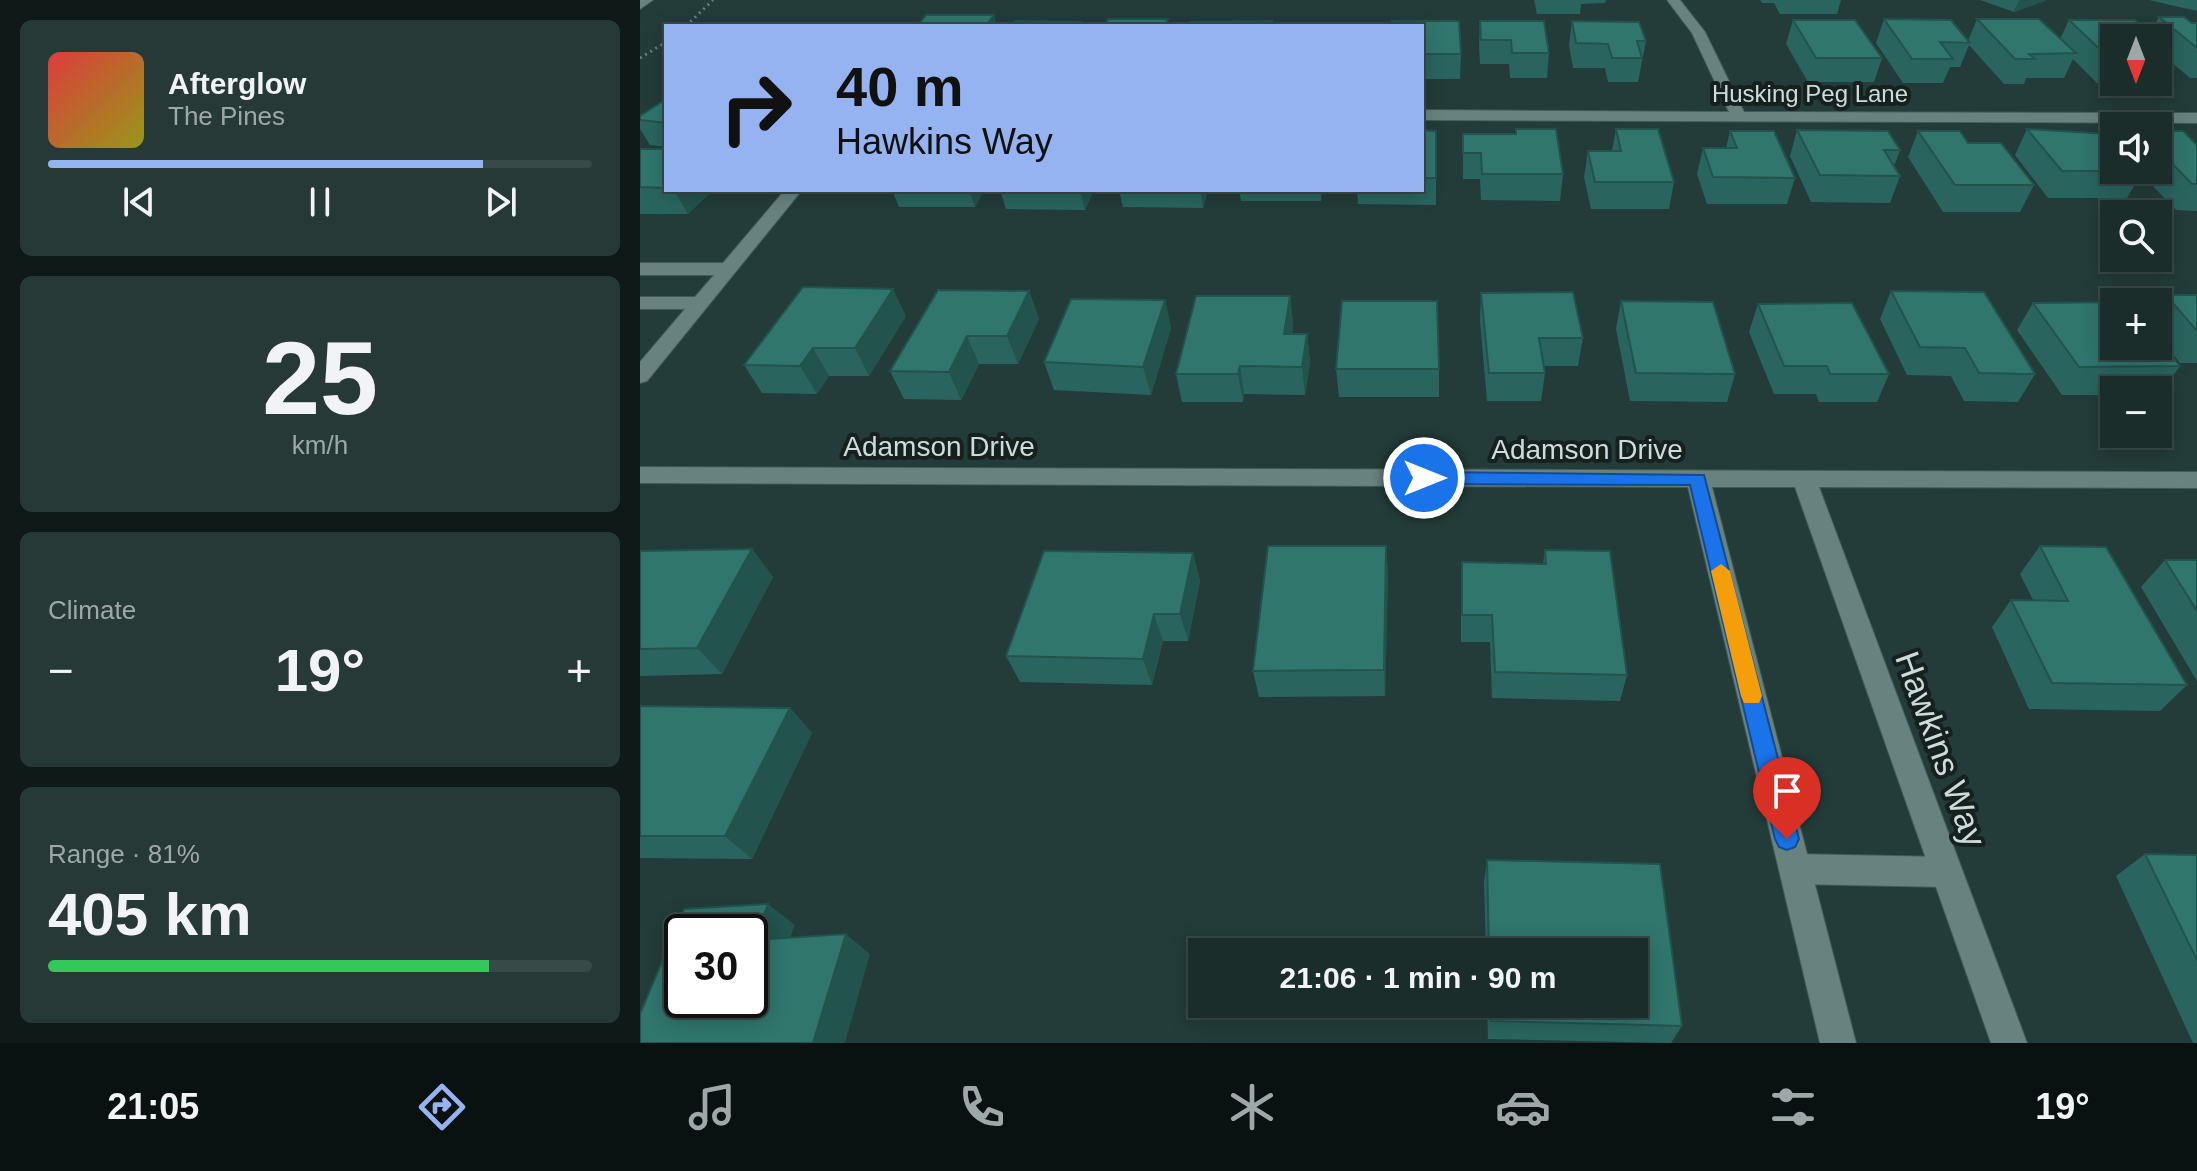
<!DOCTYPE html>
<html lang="en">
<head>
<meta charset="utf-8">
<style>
  body { margin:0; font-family:Helvetica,sans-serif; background:#273937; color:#f1f3f6; height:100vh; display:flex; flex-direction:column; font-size:30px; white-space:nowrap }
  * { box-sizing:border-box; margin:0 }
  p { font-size:26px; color:#9fa8a9 }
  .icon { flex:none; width:44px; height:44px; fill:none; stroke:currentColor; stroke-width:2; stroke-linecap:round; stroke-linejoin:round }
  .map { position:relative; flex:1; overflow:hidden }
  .side { display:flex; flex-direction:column; gap:20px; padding:20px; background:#0e1918; width:640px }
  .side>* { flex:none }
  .guide { position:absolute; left:24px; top:24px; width:760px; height:168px; border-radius:0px; box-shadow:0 4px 20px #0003,0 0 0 2px #384947; background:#95b2f1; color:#111; overflow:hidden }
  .needle { width:52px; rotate:180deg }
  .fabs { position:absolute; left:1460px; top:24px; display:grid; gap:16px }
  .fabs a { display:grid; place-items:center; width:72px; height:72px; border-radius:0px; background:#1a2d2b; box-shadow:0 4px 20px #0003,0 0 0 2px #384947; font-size:40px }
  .speed { position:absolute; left:24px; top:914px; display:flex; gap:16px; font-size:40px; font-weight:700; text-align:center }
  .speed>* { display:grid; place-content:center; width:104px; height:104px; border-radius:50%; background:#1a2d2b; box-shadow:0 4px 20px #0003,0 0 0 2px #384947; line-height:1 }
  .speed .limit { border:4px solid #111; border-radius:12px; background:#fff; color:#111 }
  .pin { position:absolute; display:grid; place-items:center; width:68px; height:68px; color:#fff; margin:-82px -34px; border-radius:50% 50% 50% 0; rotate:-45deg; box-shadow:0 0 8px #0007 }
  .pin .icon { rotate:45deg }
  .me { position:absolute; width:88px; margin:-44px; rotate:90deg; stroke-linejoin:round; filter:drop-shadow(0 0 6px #0008) }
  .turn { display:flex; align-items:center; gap:28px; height:168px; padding:0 40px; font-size:36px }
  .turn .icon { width:104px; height:104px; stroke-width:2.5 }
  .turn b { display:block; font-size:56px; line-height:68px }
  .big { font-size:60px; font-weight:700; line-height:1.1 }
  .side .widget { flex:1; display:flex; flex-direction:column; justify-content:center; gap:12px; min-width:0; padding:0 28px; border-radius:12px; background:#273937 }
  .side .dial { align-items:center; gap:0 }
  .dial b { font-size:104px; line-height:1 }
  .song { display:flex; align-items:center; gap:24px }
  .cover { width:96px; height:96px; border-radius:12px; background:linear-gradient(135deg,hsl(0 70% 55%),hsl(60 70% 35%)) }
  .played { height:8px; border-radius:4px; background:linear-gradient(90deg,#95b2f1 80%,#384947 80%) }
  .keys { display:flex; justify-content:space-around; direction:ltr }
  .heat { display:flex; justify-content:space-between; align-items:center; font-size:44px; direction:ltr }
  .charge { height:12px; border-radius:6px; background:linear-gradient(90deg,#34c759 81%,#384947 0) }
  .trip { position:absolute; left:548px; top:938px; width:460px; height:80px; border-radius:0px; background:#1a2d2b; box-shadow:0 4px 20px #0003,0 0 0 2px #384947; font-weight:700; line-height:80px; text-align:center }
  .menu { display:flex; height:128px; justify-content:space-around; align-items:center; background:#0a1211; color:#9fa8a9 }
  .menu .icon { width:56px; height:56px }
  .menu .selected { color:#95b2f1 }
  .menu b { font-size:36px; color:#f1f3f6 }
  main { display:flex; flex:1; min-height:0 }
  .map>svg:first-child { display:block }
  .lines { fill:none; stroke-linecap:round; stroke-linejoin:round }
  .lane-casing { stroke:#445a58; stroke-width:2 }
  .street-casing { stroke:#445a58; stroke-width:2 }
  .path { stroke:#697d7b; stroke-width:3; stroke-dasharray:2 4; stroke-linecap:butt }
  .lane { fill:#68837f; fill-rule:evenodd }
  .street { fill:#68837f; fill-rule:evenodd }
  .wall { fill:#29655e }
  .shaded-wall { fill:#22534c }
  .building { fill:#30766d; stroke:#22534c; stroke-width:2; fill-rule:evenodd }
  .route { fill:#1a73e8; stroke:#114b97; stroke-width:2 }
  .slow { fill:#f59e0b }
  .labels { text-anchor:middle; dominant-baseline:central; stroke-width:8; stroke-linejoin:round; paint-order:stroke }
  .far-street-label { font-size:24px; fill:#cddbd9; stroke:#16211f }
  .street-label { font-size:28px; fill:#cddbd9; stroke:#16211f }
  .near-street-label { font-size:34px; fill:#cddbd9; stroke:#16211f }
</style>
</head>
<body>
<main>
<section class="side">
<div class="widget">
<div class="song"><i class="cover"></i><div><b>Afterglow</b><p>The Pines</p></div></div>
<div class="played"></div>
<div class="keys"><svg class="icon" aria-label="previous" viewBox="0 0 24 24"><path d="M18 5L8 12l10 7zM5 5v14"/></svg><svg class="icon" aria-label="pause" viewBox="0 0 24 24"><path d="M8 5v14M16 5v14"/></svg><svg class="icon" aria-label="next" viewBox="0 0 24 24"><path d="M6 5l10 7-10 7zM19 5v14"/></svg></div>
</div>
<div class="widget dial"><b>25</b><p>km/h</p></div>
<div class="widget"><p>Climate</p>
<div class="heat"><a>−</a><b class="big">19°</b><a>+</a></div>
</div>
<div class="widget"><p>Range · 81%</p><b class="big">405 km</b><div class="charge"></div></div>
</section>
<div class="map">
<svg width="1557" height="1043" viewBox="0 0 1557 1043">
  <rect width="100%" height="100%" fill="#233c39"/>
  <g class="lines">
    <defs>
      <path id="lane" d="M1155,854L1307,857L1318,861L1323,872L1318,883L1307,887L1155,884L1144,880L1139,869L1144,858Z"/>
      <path id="street" d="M0,0H13L0,9Z
        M1027,0H1040L1065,32L1104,112L1557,113V123L782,120V110L1089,112L1052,33Z
        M145,190H162L7,381L0,383V362L45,309H0V297H55L74,275H0V263H83Z
        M0,467L1557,472V488L1179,487L1387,1043H1351L1155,487H1072L1216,1043H1180L1048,487L0,483Z"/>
    </defs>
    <!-- lane casing -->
    <use href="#lane" class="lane-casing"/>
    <!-- street casing -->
    <use href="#street" class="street-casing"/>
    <!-- path -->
    <path class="path" d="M46,26L73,0
      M0,58L26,42"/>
    <!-- lane -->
    <use href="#lane" class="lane"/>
    <!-- street -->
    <use href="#street" class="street"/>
  </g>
  <!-- wall -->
  <path class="wall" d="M894,0H966L965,3L941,4L940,14H897Z
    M1120,0H1201L1197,14H1140L1134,3H1122Z
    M1340,0H1407L1374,12Z
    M1509,0H1557V11Z
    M1519,17L1557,23V78H1550L1518,51V38H1474V82H1496V83H1457L1433,59L1424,78H1386L1384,84H1364L1329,45L1320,67H1310L1303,83H1263L1236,43L1244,19L1328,41L1337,19L1420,39L1429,20L1510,33Z
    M1153,20L1242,58L1234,82H1168L1146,44Z
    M840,21L909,53L907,78H870L869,64H840L839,45Z
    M932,21L1006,41L998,82H968L965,68H933L929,45Z
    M782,26L821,54L820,79H782Z
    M26,99V147L10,145L0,129V116Z
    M976,129L1034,182L1029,209H951L944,177L948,151H972Z
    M1387,129L1474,170H1518V131L1557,145V211L1536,210L1501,174L1487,198H1408L1375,155Z
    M782,130L796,131V205L718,204L717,190H782Z
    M1157,130L1260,150L1254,167L1260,176L1250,203L1171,202L1150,156Z
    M1090,131L1155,178L1147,204H1067L1057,174L1063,148H1086Z
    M1278,131L1328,143L1394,185L1380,212H1303L1268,157Z
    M823,134L923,174L920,201L841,200L840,179H823Z
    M0,149H26V190H73L48,214H0Z
    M252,190H344L335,207H259Z
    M360,190H454L445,210L366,209Z
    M479,190H568L563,208L483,207Z
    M599,190H682L681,201H601Z
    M389,291L399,319L378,364H339L321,400L264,399L250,371Z
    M1251,291L1395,374L1378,402L1324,401L1311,376L1267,375L1240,319Z
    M841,293L943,338L938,366H904L905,373L901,401H847L840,321Z
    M1526,295H1557V363H1540L1518,336V307Z
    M650,296L653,324L652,334H667L670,362L665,395L604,394L603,402H542L536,374Z
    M525,300L531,328L511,395L414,390L404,362Z
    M981,301L1095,374L1087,402L990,401L976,329Z
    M1393,303L1540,366L1520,394H1518V390H1474V395H1422L1377,330Z
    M1118,304L1249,374L1237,402H1179L1176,394H1134L1109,332Z
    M266,316L229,376H189L177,394L122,393L104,365Z
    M696,369H799V397H699Z
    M746,546L748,573L745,696L619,697L613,671Z
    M1400,546L1547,685L1520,711L1389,709L1352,627L1371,600H1393L1380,574Z
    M112,549L133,577L82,674L0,676V551Z
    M905,550L987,675L980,701L852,698L850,642H821V590L822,562L903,564Z
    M553,553L560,581L548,641H523L512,685L380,682L366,656Z
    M1525,560H1557V681L1501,587Z
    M0,706L150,708L172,733L112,859L0,858Z
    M1505,854L1557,855V1043H1553L1476,876Z
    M847,860L1020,864L1042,1026L1031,1043L848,1039L847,1004H994V952H846L844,882Z"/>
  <!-- shaded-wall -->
  <path class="shaded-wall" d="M1379,0H1407L1374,12Z
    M354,15L357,26H346Z
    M34,190H73L48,214Z
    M329,190H344L335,207Z
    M440,190H454L445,210Z
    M560,190H568L563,208Z
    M253,289L266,316L229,376L215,348Z
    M389,291L399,319L378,364L367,336Z
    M650,296L653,324L648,361L644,334Z
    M525,300L531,328L511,395L503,367Z
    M667,334L670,362L665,395L662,367Z
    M327,336L339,364L321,400L309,372Z
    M173,348L189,376L177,394L160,366Z
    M600,366L604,394L603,402L598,374Z
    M746,546L748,573L745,696L744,670Z
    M112,549L133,577L82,674L57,648Z
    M553,553L560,581L548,641L540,614Z
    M514,614L523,641L512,685L503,659Z
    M150,708L172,733L112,859L85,836Z
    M128,904L155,925L142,960L114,940Z
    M206,934L230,954L205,1043H173Z"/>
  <!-- building -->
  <path class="building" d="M286,15H354L346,26H277Z
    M1519,17H1544L1552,23H1557V48Z
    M468,19H528L525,26H464Z
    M1244,19L1311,20L1330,43L1300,42L1313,59H1272Z
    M1337,19H1399L1436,53L1389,54L1395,59H1375Z
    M1153,20H1215L1242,58H1176Z
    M1429,20H1495L1515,38H1474V58H1469Z
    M375,21L440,22L437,26H371Z
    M632,21L631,26H548L550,22Z
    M752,21H819L821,54H782V26H752Z
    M840,21H904L909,53H872L871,40H841Z
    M932,21L999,22L1006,41H997L1002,58H972L968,44L936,43Z
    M653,23H718V26H652Z
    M26,99V123L0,120V116Z
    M876,129H916L923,174H842L841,153H823V134H876Z
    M976,129H1018L1034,182H955L948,151H981Z
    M1387,129L1467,134L1474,141V170H1501L1502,171H1422Z
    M782,130L796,131V178H782Z
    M1157,130L1248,131L1260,150H1244L1260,176L1180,175Z
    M1090,131H1134L1155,178L1073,177L1063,148H1097Z
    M1278,131H1320L1328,143H1361L1394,185H1315Z
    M1518,131H1543L1557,145V184H1552L1518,149Z
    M0,149H26V188L0,187Z
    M163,287L253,289L215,348H173L160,366L104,365Z
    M298,290L389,291L367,336H327L309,372L250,371Z
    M1251,291L1344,292L1395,374L1339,373L1325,348L1280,347Z
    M933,292L943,338H899L905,373H849L841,293Z
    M1526,295H1557V331Z
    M556,296H650L644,334H667L662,367L600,366L598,374H536Z
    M431,299L525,300L503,367L404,362Z
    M702,301H797L799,369H696Z
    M981,301L1073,302L1095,374L996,373Z
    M1474,302V346H1518V340L1540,366L1439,367L1393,303L1486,302H1487Z
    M1212,303L1249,374H1190L1187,366H1144L1118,304Z
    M628,546H746L744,670L613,671Z
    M1400,546L1466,547L1547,685L1412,683L1371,600L1428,601Z
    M112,549L57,648L0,649V551Z
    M905,550L970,551L987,675L855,672L852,615H822V562L906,564Z
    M404,551L553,553L540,614H514L503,659L366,656Z
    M1525,560H1557V611Z
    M0,706L150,708L85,836H0Z
    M1505,854L1557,855V960Z
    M847,860L1020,864L1042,1026L851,1021L850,1004H994V952H849Z
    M128,904L114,940L206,934L173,1043H0V1014L44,909ZM42,932H110V1000H42Z"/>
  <!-- route -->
  <path class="route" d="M784,472L1064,475L1159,839L1155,847L1147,850L1139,847L1135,839L1050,485L784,484L775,478Z"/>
  <!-- slow -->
  <path class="slow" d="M1081,564L1090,571L1122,696L1119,703H1104L1101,696L1071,571Z"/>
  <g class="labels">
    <!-- far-street labels -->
    <g class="far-street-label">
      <text x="1170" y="93">Husking Peg Lane</text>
    </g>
    <!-- street labels -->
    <g class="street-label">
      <text x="299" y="446">Adamson Drive</text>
      <text x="947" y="449">Adamson Drive</text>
    </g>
    <!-- near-street labels -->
    <g class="near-street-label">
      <text transform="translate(1301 749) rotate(70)">Hawkins Way</text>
    </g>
  </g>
</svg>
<div class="fabs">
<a><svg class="needle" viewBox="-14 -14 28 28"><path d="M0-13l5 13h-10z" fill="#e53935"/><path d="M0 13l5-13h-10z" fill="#9fa8a9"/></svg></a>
<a><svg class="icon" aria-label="sound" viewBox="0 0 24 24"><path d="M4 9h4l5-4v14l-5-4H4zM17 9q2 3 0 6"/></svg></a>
<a><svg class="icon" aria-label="search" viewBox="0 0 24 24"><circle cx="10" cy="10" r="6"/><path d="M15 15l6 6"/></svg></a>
<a>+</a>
<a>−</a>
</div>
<div class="speed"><div class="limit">30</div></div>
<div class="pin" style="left:1147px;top:839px;background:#d93025"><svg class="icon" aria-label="arrive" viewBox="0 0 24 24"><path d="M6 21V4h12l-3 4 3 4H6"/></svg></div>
<svg class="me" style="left:784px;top:478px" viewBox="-20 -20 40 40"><circle r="17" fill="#1a73e8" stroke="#fff" stroke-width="3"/><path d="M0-11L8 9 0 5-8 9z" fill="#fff"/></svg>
<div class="trip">21:06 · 1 min · 90 m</div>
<div class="guide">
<div class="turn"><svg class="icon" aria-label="right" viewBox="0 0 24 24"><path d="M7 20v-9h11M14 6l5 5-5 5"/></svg><div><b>40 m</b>Hawkins Way</div></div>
</div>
</div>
</main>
<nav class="menu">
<b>21:05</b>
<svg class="icon selected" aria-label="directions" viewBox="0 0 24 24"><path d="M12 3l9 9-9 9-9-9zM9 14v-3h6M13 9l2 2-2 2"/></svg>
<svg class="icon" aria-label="music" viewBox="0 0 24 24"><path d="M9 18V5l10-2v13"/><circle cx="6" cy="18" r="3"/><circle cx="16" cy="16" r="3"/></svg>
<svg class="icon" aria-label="phone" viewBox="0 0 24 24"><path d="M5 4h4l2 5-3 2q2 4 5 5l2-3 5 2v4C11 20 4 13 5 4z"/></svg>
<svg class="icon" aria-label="climate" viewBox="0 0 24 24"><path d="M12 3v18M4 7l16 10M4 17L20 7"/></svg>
<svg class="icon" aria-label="car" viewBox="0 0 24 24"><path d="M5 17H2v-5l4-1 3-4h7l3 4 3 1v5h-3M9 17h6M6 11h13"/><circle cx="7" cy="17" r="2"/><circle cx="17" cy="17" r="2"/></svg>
<svg class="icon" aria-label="filters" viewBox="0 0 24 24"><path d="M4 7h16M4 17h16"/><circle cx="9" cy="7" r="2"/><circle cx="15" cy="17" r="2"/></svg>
<b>19°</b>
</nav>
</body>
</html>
